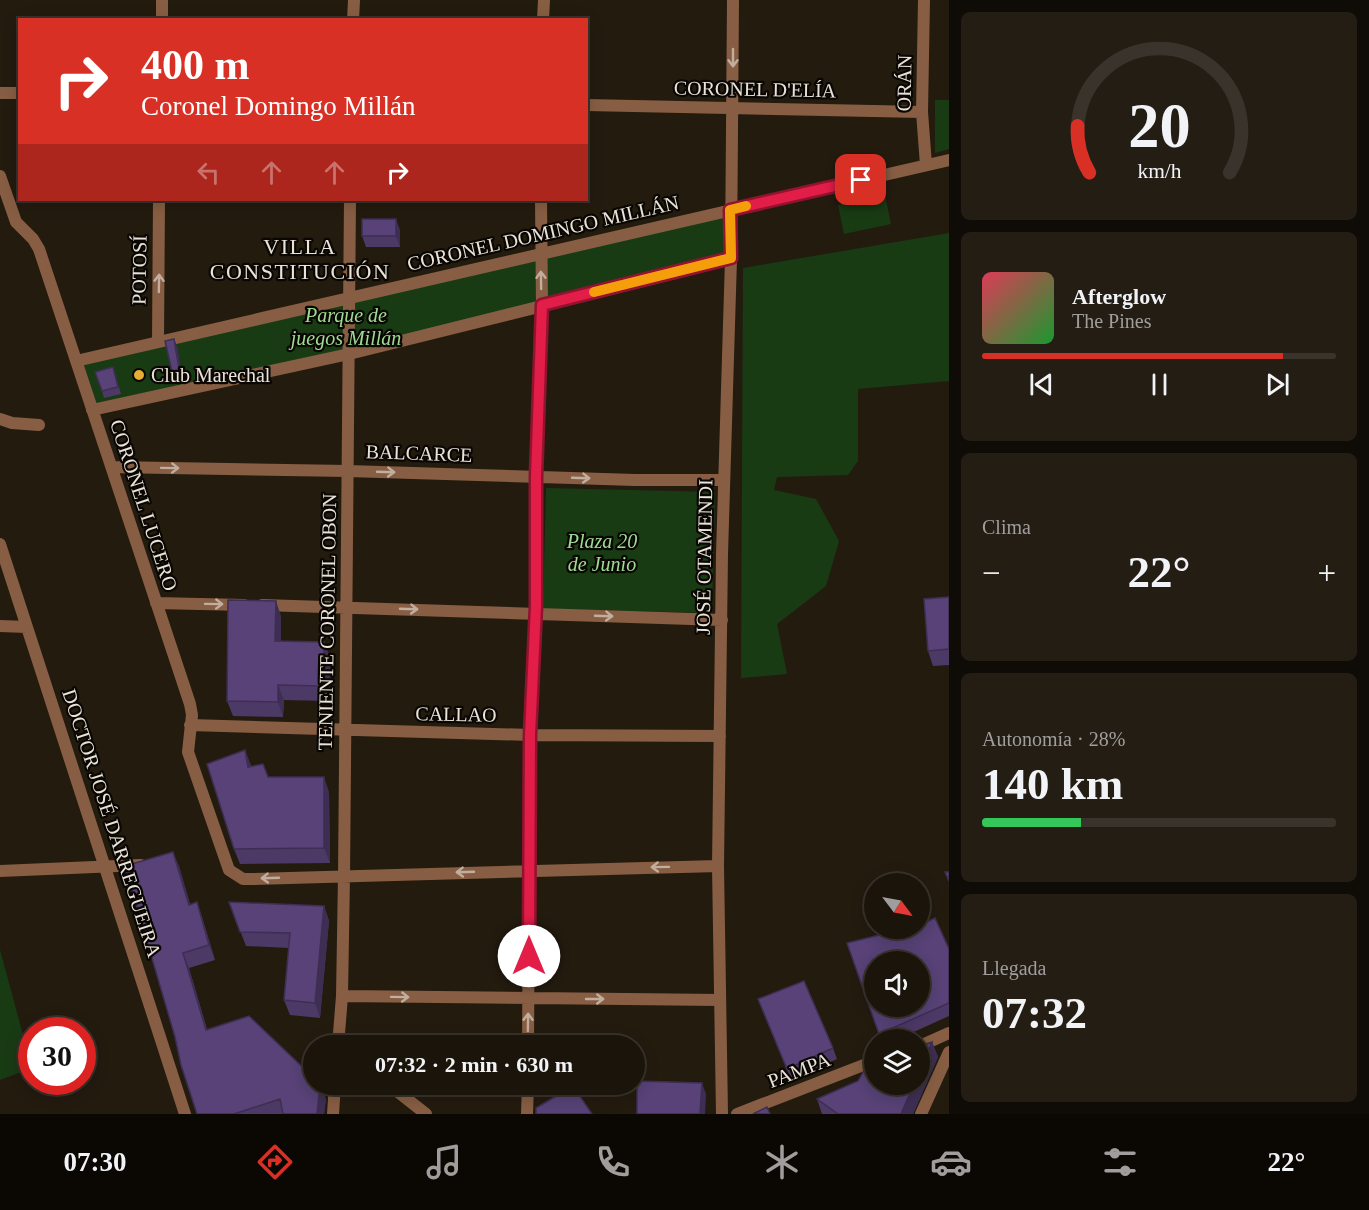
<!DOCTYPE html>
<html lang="es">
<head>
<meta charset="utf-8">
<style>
  body { margin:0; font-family:"Times New Roman",serif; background:#241d14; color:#f1f3f6; height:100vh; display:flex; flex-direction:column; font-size:22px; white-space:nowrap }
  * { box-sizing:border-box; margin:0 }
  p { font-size:20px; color:#a09e9d }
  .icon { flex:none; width:33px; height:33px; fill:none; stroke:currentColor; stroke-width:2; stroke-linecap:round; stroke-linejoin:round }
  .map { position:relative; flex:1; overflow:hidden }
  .panel { display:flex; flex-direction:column; gap:12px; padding:12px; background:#0f0b06; width:420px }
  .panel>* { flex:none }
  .top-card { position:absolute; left:18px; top:18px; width:570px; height:183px; border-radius:0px; box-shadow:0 3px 15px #0003,0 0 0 2px #39332c; background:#d93025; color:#fff; overflow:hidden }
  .needle { width:39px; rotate:122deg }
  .controls { position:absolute; left:864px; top:873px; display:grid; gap:12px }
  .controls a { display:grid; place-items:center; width:66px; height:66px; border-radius:50%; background:#1b140b; box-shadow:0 3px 15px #0003,0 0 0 2px #39332c; font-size:30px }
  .speed { position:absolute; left:18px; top:1017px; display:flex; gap:12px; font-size:30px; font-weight:700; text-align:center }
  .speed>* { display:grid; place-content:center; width:78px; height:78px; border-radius:50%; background:#1b140b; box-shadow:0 3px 15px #0003,0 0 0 2px #39332c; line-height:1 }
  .speed .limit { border:9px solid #d22; background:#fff; color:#111 }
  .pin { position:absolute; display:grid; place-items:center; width:51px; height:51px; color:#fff; margin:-26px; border-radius:12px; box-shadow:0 3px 9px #0006 }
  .me { position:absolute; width:66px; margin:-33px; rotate:0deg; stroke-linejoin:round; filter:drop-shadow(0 0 4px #0008) }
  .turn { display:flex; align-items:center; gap:21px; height:126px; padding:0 24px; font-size:27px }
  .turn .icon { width:78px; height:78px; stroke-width:2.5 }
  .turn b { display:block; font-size:42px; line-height:51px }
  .lanes { display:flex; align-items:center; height:57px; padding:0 24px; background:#0003; justify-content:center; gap:30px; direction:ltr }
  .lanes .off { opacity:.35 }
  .big { font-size:45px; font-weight:600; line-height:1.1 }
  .panel .widget { flex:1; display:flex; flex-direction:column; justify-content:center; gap:9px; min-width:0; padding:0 21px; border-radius:9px; background:#241d14 }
  .panel .dial { align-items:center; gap:0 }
  .dial svg { height:156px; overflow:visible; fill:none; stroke:#39332c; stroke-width:7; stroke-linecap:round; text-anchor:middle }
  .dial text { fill:#f1f3f6; stroke:none }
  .song { display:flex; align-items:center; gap:18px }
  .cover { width:72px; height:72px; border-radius:9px; background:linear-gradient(135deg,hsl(350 70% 55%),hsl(130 70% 35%)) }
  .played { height:6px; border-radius:3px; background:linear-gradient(90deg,#d93025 85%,#39332c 85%) }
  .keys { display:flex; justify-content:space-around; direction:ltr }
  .heat { display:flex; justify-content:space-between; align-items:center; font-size:33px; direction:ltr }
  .charge { height:9px; border-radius:4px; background:linear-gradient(90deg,#34c759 28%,#39332c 0) }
  .trip { position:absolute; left:303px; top:1035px; width:342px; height:60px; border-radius:30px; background:#1b140b; box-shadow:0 3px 15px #0003,0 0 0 2px #39332c; font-weight:600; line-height:60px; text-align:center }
  .tabs { display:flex; height:96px; justify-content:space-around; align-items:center; background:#0b0804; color:#a09e9d }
  .tabs .icon { width:42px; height:42px }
  .tabs .selected { color:#d93025 }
  .tabs b { font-size:27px; color:#f1f3f6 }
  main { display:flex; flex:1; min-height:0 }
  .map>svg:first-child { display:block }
  .green { fill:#193b14 }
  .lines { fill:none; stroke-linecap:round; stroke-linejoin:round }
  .street { stroke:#875e43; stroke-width:12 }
  .wall { fill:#4c3966 }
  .shaded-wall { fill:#3e2e53 }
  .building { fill:#584277; stroke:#3e2e53; stroke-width:1.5; fill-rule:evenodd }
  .oneway { stroke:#c2ae9e }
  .route-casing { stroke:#92132f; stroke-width:15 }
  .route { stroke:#e11d48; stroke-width:10 }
  .slow { stroke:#f59e0b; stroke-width:10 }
  .poi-dot { fill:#e5ad35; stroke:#0a0703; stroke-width:2 }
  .labels { text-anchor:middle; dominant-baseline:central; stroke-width:4.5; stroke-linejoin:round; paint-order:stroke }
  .street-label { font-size:20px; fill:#e9e3da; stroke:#0a0703 }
  .park-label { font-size:20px; font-style:italic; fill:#9ddc92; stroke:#0a0703 }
  .poi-label { font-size:20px; fill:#e9e3da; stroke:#0a0703; text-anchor:start }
  .quarter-label { font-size:22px; letter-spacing:1.5px; fill:#e9e3da; stroke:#0a0703 }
</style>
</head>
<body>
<main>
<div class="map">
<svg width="949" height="1114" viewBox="0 0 949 1114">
  <rect width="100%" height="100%" fill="#241b0f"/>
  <!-- green -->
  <path class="green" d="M935,100H949V149L935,153Z
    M885,195L891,224L844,234L838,205Z
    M731,210V259L92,410L76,361Z
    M949,233V381L858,389V461L848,475L777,477L774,490L816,499L839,541L826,586L777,624L787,674L741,678L743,268Z
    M546,488L715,492L712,613L543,609Z
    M0,950L32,1068L0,1080Z"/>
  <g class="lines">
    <!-- street -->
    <path class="street" d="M924,0L922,112L926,165
      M162,20V0
      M353,20L354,0
      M543,20L544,0
      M0,93H20
      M586,105L922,112
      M0,176L16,222L33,239L39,249L190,704L192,715L188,752L229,870L243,879H253L718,866
      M158,341L159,200
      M76,361L949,160
      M92,410L349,354L731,259
      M0,419L12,423L39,425
      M112,467L348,471L635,480H724
      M0,544L185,1114
      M156,603L244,605
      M262,605L722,620
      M0,626L27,627
      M190,725L530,735L720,736
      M0,871L141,865
      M342,996L720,1000
      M338,1046L342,996L344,876L350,200
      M528,1046L530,735L536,606V476L542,305L541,200
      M920,1046L949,1033
      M388,1084L426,1114
      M333,1114L335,1084
      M527,1114L528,1084
      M722,1114L718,866L722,554L731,259L733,0
      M737,1114L874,1061
      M921,1114L949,1052"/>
  </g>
  <!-- wall -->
  <path class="wall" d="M400,230V247H366L362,236Z
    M177,346L183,382L176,383L173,376Z
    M113,367L121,394L104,398L102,391Z
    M949,597V665L933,666L928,651Z
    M281,616V641L324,642L330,657L329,701L284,700L283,717L233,716L227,701Z
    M251,767L268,777L329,792L330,863L240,864L234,849Z
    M179,866L190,904L202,917L215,960L189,968L207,1029L320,1085L326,1099L324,1114H197L175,1037Z
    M229,902L324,906L329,921L320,1018L290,1015L284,1000L289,948L246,946Z
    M847,943L949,949V1016L896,1040H881Z
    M763,1010L833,1048L837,1059L791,1080Z
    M932,1042L938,1057L913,1114H822L817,1099L858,1081Z"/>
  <!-- shaded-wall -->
  <path class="shaded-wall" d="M396,219L400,230V247L396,236Z
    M174,339L177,346L183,382L180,374Z
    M276,601L281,616V656L275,641Z
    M324,642L330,657L329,701L324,686Z
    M278,685L284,700L283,717L278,702Z
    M245,750L251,765L253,782L248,767Z
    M324,777L329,792L330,863L324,848Z
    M173,852L179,866L194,920L189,905Z
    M197,902L202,917L215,960L209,945Z
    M324,906L329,921L320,1018L315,1003Z
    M183,953L189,968L211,1045L206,1030Z
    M932,1042L938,1057L913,1114H901L914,1084H920V1071Z
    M702,1083L706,1094L705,1114H700Z
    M320,1085L326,1099L324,1114H317Z"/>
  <!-- building -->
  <path class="building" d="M362,219H396V236H362Z
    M174,339L180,374L173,376L165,341Z
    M113,367L118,387L102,391L95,372Z
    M949,597V649L928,651L924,599Z
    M228,600L276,601L275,641L324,642V686L278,685V702L227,701Z
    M245,750L248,767L263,764L268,777H324V848L234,849L207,764Z
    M173,852L189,905L197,902L209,945L183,953L206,1030L249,1016L314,1078V1084L320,1085L317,1114H283L280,1099L234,1114H197L181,1065L175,1037L125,866Z
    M945,872H949V881Z
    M229,902L324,906L315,1003L284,1000L290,933L240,932Z
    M935,918L949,949V1003L879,1034L847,943L908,928H920V925ZM874,962H920V1006H874Z
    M804,981L833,1048L787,1069L758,999Z
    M932,1042L920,1071V1046Z
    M874,1059V1084H914L901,1114H838L817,1099L858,1081L870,1060Z
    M637,1081L702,1083L700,1114H637Z
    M573,1086L592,1114H536V1108Z
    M767,1107L770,1114H753Z"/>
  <!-- one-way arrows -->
  <defs><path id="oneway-shaft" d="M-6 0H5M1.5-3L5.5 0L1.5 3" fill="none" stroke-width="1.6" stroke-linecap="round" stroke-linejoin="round" transform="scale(1.5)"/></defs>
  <g class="oneway">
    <use href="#oneway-shaft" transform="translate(733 58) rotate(90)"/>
    <use href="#oneway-shaft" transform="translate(541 280) rotate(-91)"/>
    <use href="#oneway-shaft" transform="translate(159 283) rotate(-89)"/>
    <use href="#oneway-shaft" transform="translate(170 468) rotate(1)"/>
    <use href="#oneway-shaft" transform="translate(386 472) rotate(2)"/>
    <use href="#oneway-shaft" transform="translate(581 478) rotate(2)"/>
    <use href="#oneway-shaft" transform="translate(214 604) rotate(1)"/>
    <use href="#oneway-shaft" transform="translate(409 609) rotate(2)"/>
    <use href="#oneway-shaft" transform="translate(604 616) rotate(2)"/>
    <use href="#oneway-shaft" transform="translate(660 867) rotate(179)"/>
    <use href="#oneway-shaft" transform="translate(465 872) rotate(178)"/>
    <use href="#oneway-shaft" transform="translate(270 878) rotate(178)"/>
    <use href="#oneway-shaft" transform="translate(400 997) rotate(1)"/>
    <use href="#oneway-shaft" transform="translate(595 999)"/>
    <use href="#oneway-shaft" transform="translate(528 1022) rotate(-89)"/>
  </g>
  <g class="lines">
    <defs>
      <path id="route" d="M529,956L530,735L536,606V476L542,305L731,258L730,210L861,180"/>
    </defs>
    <!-- route casing -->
    <use href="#route" class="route-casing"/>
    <!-- route -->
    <use href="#route" class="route"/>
    <!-- slow -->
    <path class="slow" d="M594,292L731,258L730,210L746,206"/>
  </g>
  <!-- markers -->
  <circle class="poi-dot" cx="139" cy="375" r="6"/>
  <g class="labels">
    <!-- street labels -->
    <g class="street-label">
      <text transform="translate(904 83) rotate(-89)">ORÁN</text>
      <text transform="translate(755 89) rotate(1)">CORONEL D'ELÍA</text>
      <text transform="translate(543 233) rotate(-13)">CORONEL DOMINGO MILLÁN</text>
      <text transform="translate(139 270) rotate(-89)">POTOSÍ</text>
      <text transform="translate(419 453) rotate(2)">BALCARCE</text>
      <text transform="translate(144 505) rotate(72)">CORONEL LUCERO</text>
      <text transform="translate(704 557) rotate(-89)">JOSÉ OTAMENDI</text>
      <text transform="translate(327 622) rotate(-89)">TENIENTE CORONEL OBON</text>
      <text transform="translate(456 714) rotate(1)">CALLAO</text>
      <text transform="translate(112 823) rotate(72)">DOCTOR JOSÉ DARREGUEIRA</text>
      <text transform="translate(799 1070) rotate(-21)">PAMPA</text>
    </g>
    <!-- park labels -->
    <g class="park-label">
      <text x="346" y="315">Parque de<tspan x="346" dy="23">juegos Millán</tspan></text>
      <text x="602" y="541">Plaza 20<tspan x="602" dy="23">de Junio</tspan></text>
    </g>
    <!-- poi labels -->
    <g class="poi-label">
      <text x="151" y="375">Club Marechal</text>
    </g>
    <!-- quarter labels -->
    <g class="quarter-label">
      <text x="300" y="246">VILLA<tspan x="300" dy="25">CONSTITUCIÓN</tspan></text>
    </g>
  </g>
</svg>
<div class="controls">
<a><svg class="needle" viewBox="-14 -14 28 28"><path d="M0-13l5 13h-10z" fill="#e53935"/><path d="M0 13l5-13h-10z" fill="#a09e9d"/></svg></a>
<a><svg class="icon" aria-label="sound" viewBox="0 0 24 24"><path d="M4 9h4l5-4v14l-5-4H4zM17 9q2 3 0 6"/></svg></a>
<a><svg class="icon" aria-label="layers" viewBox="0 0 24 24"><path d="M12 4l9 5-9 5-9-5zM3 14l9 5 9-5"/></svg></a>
</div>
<div class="speed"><div class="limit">30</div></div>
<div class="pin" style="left:861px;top:180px;background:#d93025"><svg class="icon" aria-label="arrive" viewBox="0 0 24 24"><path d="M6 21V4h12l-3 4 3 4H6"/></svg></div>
<svg class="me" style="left:529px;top:956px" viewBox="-20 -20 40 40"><circle r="19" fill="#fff"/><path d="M0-13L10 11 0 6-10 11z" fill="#e11d48"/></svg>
<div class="trip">07:32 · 2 min · 630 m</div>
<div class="top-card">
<div class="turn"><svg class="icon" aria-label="right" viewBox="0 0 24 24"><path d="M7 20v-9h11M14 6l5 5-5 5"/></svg><div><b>400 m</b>Coronel Domingo Millán</div></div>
<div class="lanes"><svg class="icon off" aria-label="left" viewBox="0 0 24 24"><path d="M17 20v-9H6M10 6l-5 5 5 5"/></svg><svg class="icon off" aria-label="ahead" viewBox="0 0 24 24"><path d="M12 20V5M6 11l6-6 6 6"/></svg><svg class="icon off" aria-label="ahead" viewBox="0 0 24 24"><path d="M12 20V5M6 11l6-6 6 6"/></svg><svg class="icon" aria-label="right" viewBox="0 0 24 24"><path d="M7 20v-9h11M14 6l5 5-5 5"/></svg></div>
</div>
</div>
<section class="panel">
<div class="widget dial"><svg viewBox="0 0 100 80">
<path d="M14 69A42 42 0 1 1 86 69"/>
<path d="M14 69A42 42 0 0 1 8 45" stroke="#d93025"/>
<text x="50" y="56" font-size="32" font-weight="700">20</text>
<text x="50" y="72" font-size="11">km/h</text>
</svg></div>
<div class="widget">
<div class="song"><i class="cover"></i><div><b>Afterglow</b><p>The Pines</p></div></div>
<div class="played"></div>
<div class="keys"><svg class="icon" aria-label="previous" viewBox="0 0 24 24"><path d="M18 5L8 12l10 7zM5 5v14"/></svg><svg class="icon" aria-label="pause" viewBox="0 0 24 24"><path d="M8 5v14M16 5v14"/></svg><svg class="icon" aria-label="next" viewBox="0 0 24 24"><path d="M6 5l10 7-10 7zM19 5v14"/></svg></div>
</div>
<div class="widget"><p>Clima</p>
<div class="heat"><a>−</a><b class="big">22°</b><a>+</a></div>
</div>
<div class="widget"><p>Autonomía · 28%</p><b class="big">140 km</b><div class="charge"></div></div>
<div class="widget"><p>Llegada</p><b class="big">07:32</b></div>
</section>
</main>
<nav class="tabs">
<b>07:30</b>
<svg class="icon selected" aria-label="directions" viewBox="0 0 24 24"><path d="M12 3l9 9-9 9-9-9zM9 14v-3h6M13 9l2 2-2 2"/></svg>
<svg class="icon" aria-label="music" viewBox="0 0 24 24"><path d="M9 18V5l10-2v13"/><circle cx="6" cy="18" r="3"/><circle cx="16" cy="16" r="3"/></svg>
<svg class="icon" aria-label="phone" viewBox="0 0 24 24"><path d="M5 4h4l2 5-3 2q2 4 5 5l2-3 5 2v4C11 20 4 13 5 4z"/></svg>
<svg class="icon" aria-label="climate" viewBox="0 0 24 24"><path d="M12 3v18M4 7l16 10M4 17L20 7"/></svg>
<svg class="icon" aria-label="car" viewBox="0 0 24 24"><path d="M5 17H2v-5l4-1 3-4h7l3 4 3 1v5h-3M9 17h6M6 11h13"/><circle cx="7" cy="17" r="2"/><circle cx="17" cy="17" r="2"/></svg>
<svg class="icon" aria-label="filters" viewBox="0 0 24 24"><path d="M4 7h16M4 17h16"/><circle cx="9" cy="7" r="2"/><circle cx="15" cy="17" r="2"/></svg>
<b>22°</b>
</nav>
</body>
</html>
